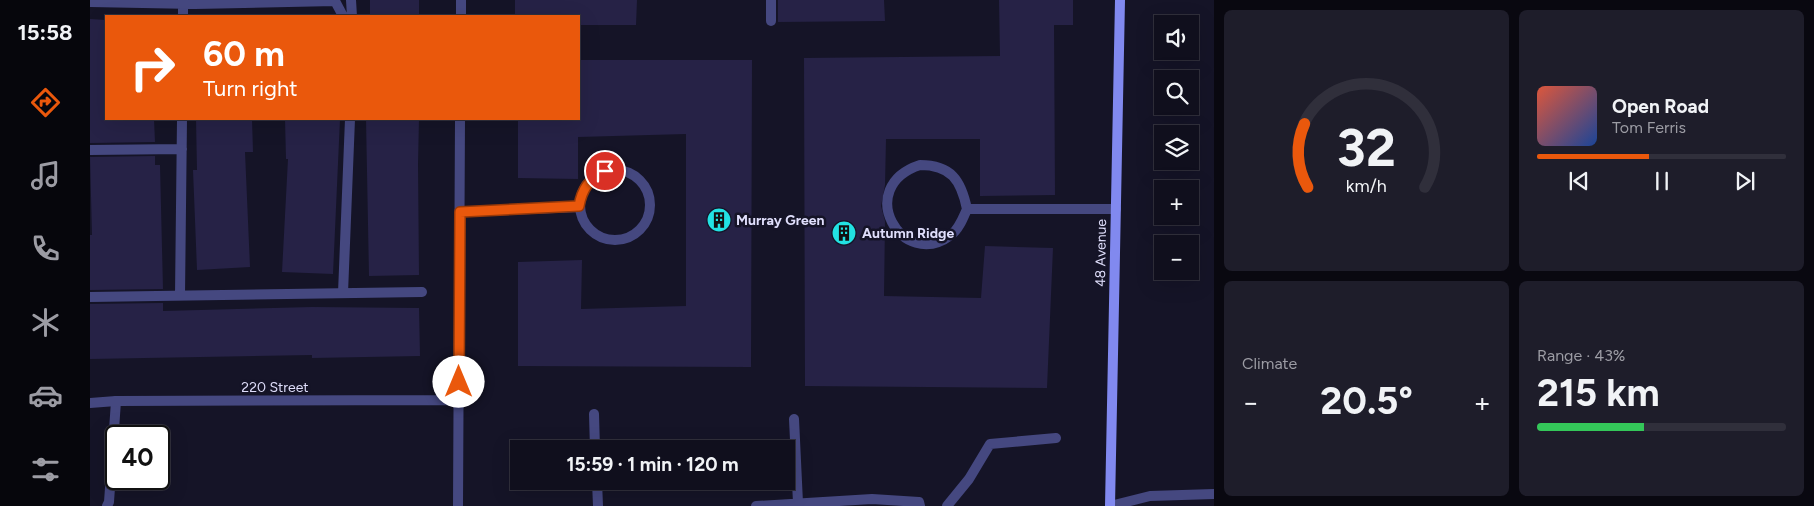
<!DOCTYPE html>
<html lang="en">
<head>
<meta charset="utf-8">
<style>
  body { margin:0; font-family:Figtree,sans-serif; background:#1e1d2a; color:#f1f3f6; height:100vh; display:flex; flex-direction:column; font-size:19px; white-space:nowrap }
  * { box-sizing:border-box; margin:0 }
  p { font-size:16px; color:#9c9ca4 }
  .icon { flex:none; width:28px; height:28px; fill:none; stroke:currentColor; stroke-width:2; stroke-linecap:round; stroke-linejoin:round }
  .map { position:relative; flex:1; overflow:hidden }
  .panel { display:flex; flex-direction:column; gap:10px; padding:10px; background:#090810; width:600px }
  .panel>* { flex:none }
  .top-card { position:absolute; left:15px; top:15px; width:475px; height:105px; border-radius:0px; box-shadow:0 5px 20px #0002,0 0 0 1px #302f3b; background:#ea580c; color:#fff; overflow:hidden }
  .fabs { position:absolute; left:1064px; top:15px; display:grid; gap:10px }
  .fabs a { display:grid; place-items:center; width:45px; height:45px; border-radius:0px; background:#100f1d; box-shadow:0 5px 20px #0002,0 0 0 1px #302f3b; font-size:25px }
  .speed { position:absolute; left:15px; top:425px; display:flex; gap:10px; font-size:25px; font-weight:700; text-align:center }
  .speed>* { display:grid; place-content:center; width:65px; height:65px; border-radius:50%; background:#100f1d; box-shadow:0 5px 20px #0002,0 0 0 1px #302f3b; line-height:1 }
  .speed .limit { border:2px solid #111; border-radius:8px; background:#fff; color:#111 }
  .pin { position:absolute; display:grid; place-items:center; width:42px; height:42px; color:#fff; margin:-21px; border:2px solid #fff; border-radius:50%; box-shadow:0 1px 5px #0007 }
  .me { position:absolute; width:55px; margin:-28px; rotate:0deg; stroke-linejoin:round; filter:drop-shadow(0 0 4px #0008) }
  .turn { display:flex; align-items:center; gap:18px; height:105px; padding:0 15px; font-size:22px }
  .turn .icon { width:65px; height:65px; stroke-width:2.5 }
  .turn b { display:block; font-size:35px; line-height:42px }
  .big { font-size:38px; font-weight:700; line-height:1.1 }
  .panel .card { flex:1; display:flex; flex-direction:column; justify-content:center; gap:8px; min-width:0; padding:0 18px; border-radius:8px; background:#1e1d2a }
  .panel .dial { align-items:center; gap:0 }
  .dial svg { height:130px; overflow:visible; fill:none; stroke:#302f3b; stroke-width:7; stroke-linecap:round; text-anchor:middle }
  .dial text { fill:#f1f3f6; stroke:none }
  .song { display:flex; align-items:center; gap:15px }
  .cover { width:60px; height:60px; border-radius:8px; background:linear-gradient(135deg,hsl(10 70% 55%),hsl(220 70% 35%)) }
  .played { height:5px; border-radius:2px; background:linear-gradient(90deg,#ea580c 45%,#302f3b 45%) }
  .keys { display:flex; justify-content:space-around; direction:ltr }
  .heat { display:flex; justify-content:space-between; align-items:center; font-size:28px; direction:ltr }
  .charge { height:8px; border-radius:4px; background:linear-gradient(90deg,#34c759 43%,#302f3b 0) }
  .panel .tiles { flex:1; display:grid; gap:10px; grid-template-columns:repeat(2,1fr) }
  .trip { position:absolute; left:420px; top:440px; width:285px; height:50px; border-radius:0px; background:#100f1d; box-shadow:0 5px 20px #0002,0 0 0 1px #302f3b; font-weight:700; line-height:50px; text-align:center }
  main { display:flex; flex:1; min-height:0 }
  .dock { display:flex; flex-direction:column; width:90px; justify-content:space-around; align-items:center; background:#06060c; color:#9c9ca4 }
  .dock .icon { width:35px; height:35px }
  .dock .on { color:#ea580c }
  .dock b { font-size:22px; color:#f1f3f6 }
  .map>svg:first-child { display:block }
  .building { fill:#262246 }
  .lines { fill:none; stroke-linecap:round; stroke-linejoin:round }
  .service { stroke:#454880; stroke-width:10 }
  .minor { stroke:#454880; stroke-width:10 }
  .tertiary { stroke:#454880; stroke-width:10 }
  .secondary { stroke:#8189ef; stroke-width:10 }
  .route-casing { stroke:#983908; stroke-width:12 }
  .route { stroke:#ea580c; stroke-width:9 }
  .labels { text-anchor:middle; dominant-baseline:central; stroke-width:5; stroke-linejoin:round; paint-order:stroke }
  .poi-label { font-size:14px; font-weight:bold; fill:#dfdefb; stroke:#151427; text-anchor:start }
  .street-label { font-size:14px; fill:#dfdefb; stroke:#151427 }
</style>
</head>
<body>
<main>
<nav class="dock">
<b>15:58</b>
<svg class="icon on" aria-label="directions" viewBox="0 0 24 24"><path d="M12 3l9 9-9 9-9-9zM9 14v-3h6M13 9l2 2-2 2"/></svg>
<svg class="icon" aria-label="music" viewBox="0 0 24 24"><path d="M9 18V5l10-2v13"/><circle cx="6" cy="18" r="3"/><circle cx="16" cy="16" r="3"/></svg>
<svg class="icon" aria-label="phone" viewBox="0 0 24 24"><path d="M5 4h4l2 5-3 2q2 4 5 5l2-3 5 2v4C11 20 4 13 5 4z"/></svg>
<svg class="icon" aria-label="climate" viewBox="0 0 24 24"><path d="M12 3v18M4 7l16 10M4 17L20 7"/></svg>
<svg class="icon" aria-label="car" viewBox="0 0 24 24"><path d="M5 17H2v-5l4-1 3-4h7l3 4 3 1v5h-3M9 17h6M6 11h13"/><circle cx="7" cy="17" r="2"/><circle cx="17" cy="17" r="2"/></svg>
<svg class="icon" aria-label="filters" viewBox="0 0 24 24"><path d="M4 7h16M4 17h16"/><circle cx="9" cy="7" r="2"/><circle cx="15" cy="17" r="2"/></svg>
</nav>
<div class="map">
<svg width="1124" height="506" viewBox="0 0 1124 506">
  <rect width="100%" height="100%" fill="#151427"/>
  <!-- building -->
  <path class="building" d="M280,0H329V16H280Z
    M425,0H547L546,25H489V16H425Z
    M688,0H794L795,21L688,22Z
    M909,0H983V25H964L965,195L890,196V139H796L795,185L791,206L795,221L794,296L891,298L895,246L963,248L957,388L715,386L714,58L910,56Z
    M0,19L16,20V119H64L65,142L0,143Z
    M489,60H662L661,367L428,366V262L492,260L491,309L596,306V134L488,137V179L428,178V119H489Z
    M106,119H162L163,152H155L160,267L107,270L103,170H107Z
    M195,119H250L243,274L192,272L198,159H196Z
    M276,119H329L328,164L329,275L279,276Z
    M65,156V165H70L73,289L0,290V235H2L0,157Z
    M73,303V311L222,307L329,308L330,356L222,358V355L0,359V304Z"/>
  <g class="lines">
    <!-- service -->
    <path class="service" d="M261,0L262,16
      M0,2L105,4L245,1L253,16
      M93,16V4
      M0,150L92,149
      M830,165C861,165 871,180 877,209C873,218 869,229 861,235C812,272 763,187 830,165Z
      M490 205a35 35 0 1 1 70 0a35 35 0 1 1-70 0Z
      M877,209H1026
      M370,212L489,207
      M253,293L260,119
      M90,295L92,119
      M0,297L332,292
      M504,414L505,449
      M704,419L708,503
      M507,481L508,506
      M17,506L19,502L26,401
      M666,506L782,499L829,502L830,506
      M857,506L879,479L900,444L966,438
      M1020,506L1060,496L1124,494"/>
    <!-- minor -->
    <path class="minor" d="M681,21V0"/>
    <!-- tertiary -->
    <path class="tertiary" d="M371,16V0
      M0,403L26,401L369,400
      M368,506L370,119"/>
    <!-- secondary -->
    <path class="secondary" d="M1020,506L1030,0"/>
  </g>
  <g class="lines">
    <defs>
      <path id="route" d="M369,382L370,212L489,206C492,189 499,179 515,171"/>
    </defs>
    <!-- route casing -->
    <use href="#route" class="route-casing"/>
    <!-- route -->
    <use href="#route" class="route"/>
  </g>
  <!-- icons -->
  <defs>
    <symbol id="building-disc" viewBox="-11 -11 22 22"><circle r="9.5" fill="#22e2e3" stroke="#151427"/><path d="M-4-6H4V6H1V3H-1V6H-4ZM-2.5-4.3h1.7v1.8h-1.7ZM.8-4.3h1.7v1.8H.8ZM-2.5-1h1.7V.8h-1.7ZM.8-1h1.7V.8H.8Z" fill="#111"/></symbol>
  </defs>
  <g fill-rule="evenodd">
    <use href="#building-disc" x="615" y="206" width="28" height="28"/>
    <use href="#building-disc" x="740" y="219" width="28" height="28"/>
  </g>
  <g class="labels">
    <!-- poi labels -->
    <g class="poi-label">
      <text x="646" y="220">Murray Green</text>
      <text x="772" y="233">Autumn Ridge</text>
    </g>
    <!-- street labels -->
    <g class="street-label">
      <text transform="translate(1011 253) rotate(-89)">48 Avenue</text>
      <text x="185" y="387">220 Street</text>
    </g>
  </g>
</svg>
<div class="fabs">
<a><svg class="icon" aria-label="sound" viewBox="0 0 24 24"><path d="M4 9h4l5-4v14l-5-4H4zM17 9q2 3 0 6"/></svg></a>
<a><svg class="icon" aria-label="search" viewBox="0 0 24 24"><circle cx="10" cy="10" r="6"/><path d="M15 15l6 6"/></svg></a>
<a><svg class="icon" aria-label="layers" viewBox="0 0 24 24"><path d="M12 4l9 5-9 5-9-5zM3 14l9 5 9-5"/></svg></a>
<a>+</a>
<a>−</a>
</div>
<div class="speed"><div class="limit">40</div></div>
<div class="pin" style="left:515px;top:171px;background:#d93025"><svg class="icon" aria-label="arrive" viewBox="0 0 24 24"><path d="M6 21V4h12l-3 4 3 4H6"/></svg></div>
<svg class="me" style="left:369px;top:382px" viewBox="-20 -20 40 40"><circle r="19" fill="#fff"/><path d="M0-13L10 11 0 6-10 11z" fill="#ea580c"/></svg>
<div class="trip">15:59 · 1 min · 120 m</div>
<div class="top-card">
<div class="turn"><svg class="icon" aria-label="right" viewBox="0 0 24 24"><path d="M7 20v-9h11M14 6l5 5-5 5"/></svg><div><b>60 m</b>Turn right</div></div>
</div>
</div>
<section class="panel">
<div class="tiles">
<div class="card dial"><svg viewBox="0 0 100 80">
<path d="M14 69A42 42 0 1 1 86 69"/>
<path d="M14 69A42 42 0 0 1 12 30" stroke="#ea580c"/>
<text x="50" y="56" font-size="32" font-weight="700">32</text>
<text x="50" y="72" font-size="11">km/h</text>
</svg></div>
<div class="card">
<div class="song"><i class="cover"></i><div><b>Open Road</b><p>Tom Ferris</p></div></div>
<div class="played"></div>
<div class="keys"><svg class="icon" aria-label="previous" viewBox="0 0 24 24"><path d="M18 5L8 12l10 7zM5 5v14"/></svg><svg class="icon" aria-label="pause" viewBox="0 0 24 24"><path d="M8 5v14M16 5v14"/></svg><svg class="icon" aria-label="next" viewBox="0 0 24 24"><path d="M6 5l10 7-10 7zM19 5v14"/></svg></div>
</div>
<div class="card"><p>Climate</p>
<div class="heat"><a>−</a><b class="big">20.5°</b><a>+</a></div>
</div>
<div class="card"><p>Range · 43%</p><b class="big">215 km</b><div class="charge"></div></div>
</div>
</section>
</main>
</body>
</html>
